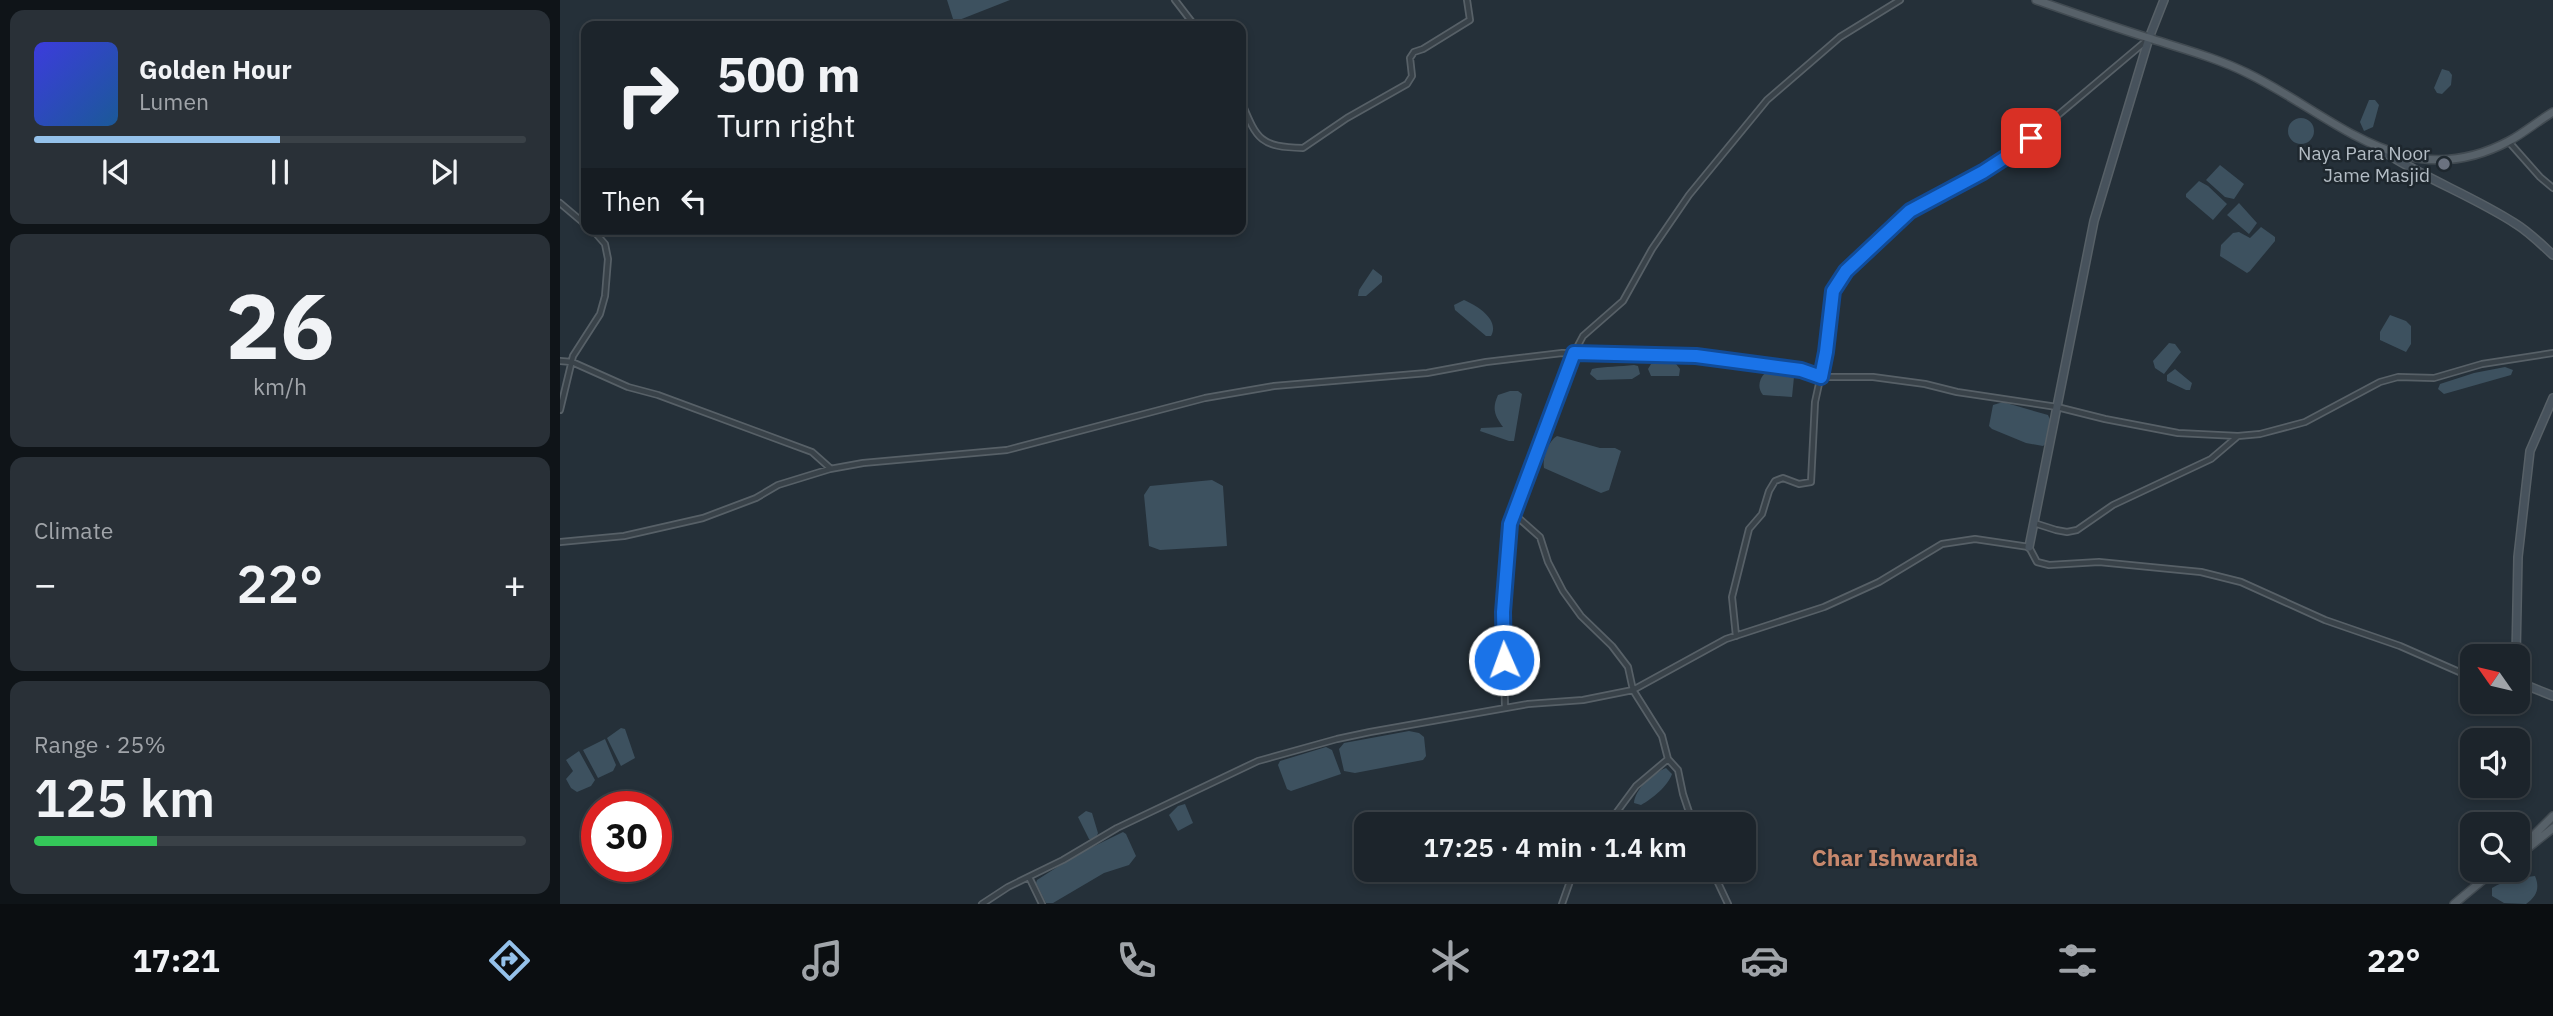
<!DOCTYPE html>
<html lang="en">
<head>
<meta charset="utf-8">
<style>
  body { margin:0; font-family:"IBM Plex Sans",sans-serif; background:#293037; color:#f1f3f6; height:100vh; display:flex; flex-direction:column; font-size:26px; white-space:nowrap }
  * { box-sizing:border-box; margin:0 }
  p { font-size:23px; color:#a0a4a9 }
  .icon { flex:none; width:38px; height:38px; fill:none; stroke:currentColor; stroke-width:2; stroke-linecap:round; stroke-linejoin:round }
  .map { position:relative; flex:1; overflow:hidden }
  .side { display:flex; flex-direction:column; gap:10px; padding:10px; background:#0f1418; width:560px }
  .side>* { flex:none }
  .hud { position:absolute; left:21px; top:21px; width:665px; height:214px; border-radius:14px; box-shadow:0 4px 10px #0003,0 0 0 2px #3a4147; background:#1c242b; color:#f1f3f6; overflow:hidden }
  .needle { width:46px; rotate:304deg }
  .tools { position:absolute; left:1900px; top:644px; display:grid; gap:14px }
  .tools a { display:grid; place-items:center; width:70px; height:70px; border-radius:14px; background:#1c242b; box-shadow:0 4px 10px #0003,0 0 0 2px #3a4147; font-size:35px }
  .speed { position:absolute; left:21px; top:791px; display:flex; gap:14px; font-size:35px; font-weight:700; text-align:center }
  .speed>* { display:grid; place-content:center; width:91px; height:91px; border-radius:50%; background:#1c242b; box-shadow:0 4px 10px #0003,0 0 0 2px #3a4147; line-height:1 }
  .speed .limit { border:10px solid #d22; background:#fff; color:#111 }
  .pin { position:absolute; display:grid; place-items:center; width:60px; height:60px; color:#fff; margin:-30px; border-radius:14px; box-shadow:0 4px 10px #0006 }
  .me { position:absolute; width:77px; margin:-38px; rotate:358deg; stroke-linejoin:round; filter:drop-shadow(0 0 5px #0008) }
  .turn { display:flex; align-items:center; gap:24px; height:147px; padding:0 21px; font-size:32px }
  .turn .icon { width:91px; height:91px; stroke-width:2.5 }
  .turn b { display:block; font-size:49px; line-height:60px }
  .then { display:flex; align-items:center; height:66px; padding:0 21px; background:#0003; gap:14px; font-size:26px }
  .big { font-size:52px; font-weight:600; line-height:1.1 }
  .side .card { flex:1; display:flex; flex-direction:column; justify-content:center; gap:10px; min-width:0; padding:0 24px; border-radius:14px; background:#293037 }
  .side .dial { align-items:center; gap:0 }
  .dial b { font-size:91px; line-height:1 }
  .song { display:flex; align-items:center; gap:21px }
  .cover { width:84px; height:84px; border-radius:10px; background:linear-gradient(135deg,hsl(240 70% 55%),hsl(210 70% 35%)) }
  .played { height:7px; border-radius:4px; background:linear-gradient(90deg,#94c1ea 50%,#3a4147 50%) }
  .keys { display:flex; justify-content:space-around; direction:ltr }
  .heat { display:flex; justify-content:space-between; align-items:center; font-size:38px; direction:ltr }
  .charge { height:10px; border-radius:5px; background:linear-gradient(90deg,#34c759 25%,#3a4147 0) }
  .trip { position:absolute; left:794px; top:812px; width:402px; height:70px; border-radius:14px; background:#1c242b; box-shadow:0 4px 10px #0003,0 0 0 2px #3a4147; font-weight:600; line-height:70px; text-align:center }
  .tabs { display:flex; height:112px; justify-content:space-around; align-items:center; background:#0b0e11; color:#a0a4a9 }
  .tabs .icon { width:49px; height:49px }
  .tabs .on { color:#94c1ea }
  .tabs b { font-size:32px; color:#f1f3f6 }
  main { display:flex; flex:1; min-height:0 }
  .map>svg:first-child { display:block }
  .water { fill:#3d515f }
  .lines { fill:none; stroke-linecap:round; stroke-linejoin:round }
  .street-casing { stroke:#576067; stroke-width:8 }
  .secondary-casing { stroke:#576067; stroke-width:10 }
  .primary-casing { stroke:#424b52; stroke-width:10 }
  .street { stroke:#394249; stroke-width:4.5 }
  .secondary { stroke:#47525c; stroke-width:7 }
  .primary { stroke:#576169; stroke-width:7 }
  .route-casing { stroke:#114b97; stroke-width:18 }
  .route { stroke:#1a73e8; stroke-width:12 }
  .worship-dot { fill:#6b7280; stroke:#1e272e; stroke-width:2.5 }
  .labels { text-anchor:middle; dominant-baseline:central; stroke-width:5; stroke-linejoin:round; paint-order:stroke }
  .poi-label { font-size:19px; fill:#b4bdc5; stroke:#1e272e; text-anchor:end }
  .quarter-label { font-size:23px; font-weight:bold; fill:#c7886d; stroke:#1e272e }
</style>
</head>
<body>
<main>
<section class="side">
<div class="card">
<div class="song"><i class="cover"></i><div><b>Golden Hour</b><p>Lumen</p></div></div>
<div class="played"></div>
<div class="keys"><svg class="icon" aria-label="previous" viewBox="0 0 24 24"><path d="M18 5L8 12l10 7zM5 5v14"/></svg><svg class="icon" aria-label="pause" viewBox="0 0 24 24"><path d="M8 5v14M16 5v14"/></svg><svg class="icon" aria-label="next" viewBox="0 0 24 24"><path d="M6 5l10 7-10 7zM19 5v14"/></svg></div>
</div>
<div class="card dial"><b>26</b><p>km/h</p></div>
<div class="card"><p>Climate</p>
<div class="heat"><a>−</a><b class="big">22°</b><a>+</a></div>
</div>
<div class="card"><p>Range · 25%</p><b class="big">125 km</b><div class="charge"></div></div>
</section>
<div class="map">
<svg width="1993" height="904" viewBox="0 0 1993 904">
  <rect width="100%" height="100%" fill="#253039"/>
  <!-- water -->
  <path class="water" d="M387,0H450L394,22Z
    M1882,69L1889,71L1892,75L1891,85L1882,94L1877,93L1874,88Z
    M1809,100H1815L1819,105L1813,127L1804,131L1800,122Z
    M1728 131a13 13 0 1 1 26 0a13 13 0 1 1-26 0Z
    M1660,165L1684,184L1674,199L1665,197L1646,180Z
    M1639,181L1648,186L1667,204L1653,220L1626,197V194Z
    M1679,203L1697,223L1689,234L1667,215Z
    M1701,227L1715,237V241L1690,271L1687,273L1660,256L1661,245L1673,233L1679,232L1690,238Z
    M813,269L822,276V282L806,296H798L799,290Z
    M904,300C918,306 940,320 931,336H926L895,310L894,305Z
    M1830,315L1846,321L1851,326V344L1846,352L1820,340V332Z
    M1609,343L1615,344L1621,352L1604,374L1595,368L1593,361Z
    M1095,363L1116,364L1120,369L1119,376H1091L1088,369L1091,364Z
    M1074,365L1078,366L1080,374L1072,379L1037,380L1030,374L1032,369C1045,366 1060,367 1074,365Z
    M1945,367L1953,370L1951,375L1884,394L1878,389L1880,384L1914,373Z
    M1615,369L1632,383L1630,390H1626L1607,381V375Z
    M1205,373L1234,377L1232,397L1203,395C1197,388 1199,379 1205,373Z
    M950,391H958L962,394L954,441H949L920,431L921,428L943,427C936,417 931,410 938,395Z
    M1443,402L1488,415L1491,422L1487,443L1483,446L1466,443L1432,429L1429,426L1433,405Z
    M997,436L1040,448H1055L1061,451L1049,490L1041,493L984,468C982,459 988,441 997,436Z
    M652,480L663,486L667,546L600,550L589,546L584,495L590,486Z
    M61,728L65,729L75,758L61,766L47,738Z
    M849,731L859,733L864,737L866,756L863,760L795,773L784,771L779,749L784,743Z
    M45,739L56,765L53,771L38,778L23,750Z
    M766,747L772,750L781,774L731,791L727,789L718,765L720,761Z
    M19,751L35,780L31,786L17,792L11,788L6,779L13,771L6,760Z
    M1106,768L1112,774C1108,786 1092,799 1081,805L1074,803C1075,789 1093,773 1106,768Z
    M625,804L633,823L618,831L609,815L618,806Z
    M526,811L532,813L538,833L536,838L531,840L529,839L518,817Z
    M563,832L566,834L576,856L569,865L544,873L493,903H486L476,883L477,880L516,855Z
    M1975,876C1980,888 1977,896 1966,904L1944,903L1932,896V888C1945,880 1959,878 1975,876Z"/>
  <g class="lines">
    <defs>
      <path id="street" d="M615,0L635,26
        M681,101C697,139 699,147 743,148L787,118L847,84L852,76L850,58L854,52L863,49L910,20L907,0
        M1949,142L1980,177L1993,188
        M0,203L26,225
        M0,361L12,362L68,387L98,395L252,452L270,468
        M0,410L13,356L40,314L45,296L48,259L45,244L32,229
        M954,514L980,537L988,562L1003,591L1021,616L1052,646L1068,667L1073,690L1102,736L1108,759L1118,770L1123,794L1133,824
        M1474,523L1496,530L1507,532L1517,530L1553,505L1651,459L1678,436L1700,434L1745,422L1820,382L1838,377L1874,378L1922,364L1993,353
        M0,542L64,536L143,518L196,498L218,485L270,469L303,463L447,450L645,398L714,386L867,373L926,362L1002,353L1136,356L1241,370L1261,377H1313L1365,384L1397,392L1497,407L1545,419L1618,433L1678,436
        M1176,636L1172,597L1189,529L1202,514L1209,491L1215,481L1223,478L1239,484L1251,482L1255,402L1266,352L1273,291L1279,280L1299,257L1350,211L1423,171L1460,147L1586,41
        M945,708L943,612L950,524L1014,353L1023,336L1063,301L1092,249L1129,195L1207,100L1280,37L1340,0
        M1048,824L1076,786L1108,759
        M1152,870L1168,904
        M469,877L482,904
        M422,904L448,887L503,860L557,828L698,761L777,739L810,732L968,704L1023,700L1073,690L1166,639L1264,607L1319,582L1382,544L1415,539L1469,547L1477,562L1489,565L1539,562L1641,572L1681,582L1765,620L1840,646L1913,678
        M1002,904L1014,870"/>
      <path id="secondary" d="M1823,151C1865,179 1913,196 1956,224C1969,232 1981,244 1993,255
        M1469,547L1534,221L1589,38L1604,0
        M1956,656L1958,557L1970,451L1993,398
        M1958,674L1968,686L1993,696"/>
      <path id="primary" d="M1476,0C1514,13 1553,27 1592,39C1623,49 1657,58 1687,73C1774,115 1845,197 1949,141C1964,133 1978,121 1993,112
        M1958,851L1993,816
        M1958,856L1993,828
        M1894,904L1935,870"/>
    </defs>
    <!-- street casing -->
    <use href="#street" class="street-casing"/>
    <!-- secondary casing -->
    <use href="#secondary" class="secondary-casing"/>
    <!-- primary casing -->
    <use href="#primary" class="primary-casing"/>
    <!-- street -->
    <use href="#street" class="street"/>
    <!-- secondary -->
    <use href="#secondary" class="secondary"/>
    <!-- primary -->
    <use href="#primary" class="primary"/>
  </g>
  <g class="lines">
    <defs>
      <path id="route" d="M944,660L943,612L950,524L1014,353L1136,356L1241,370L1261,377L1266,352L1273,291L1286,271L1350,211L1423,172L1460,148L1471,138"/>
    </defs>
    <!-- route casing -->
    <use href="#route" class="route-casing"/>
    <!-- route -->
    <use href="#route" class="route"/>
  </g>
  <!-- markers -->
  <circle class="worship-dot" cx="1884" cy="164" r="7"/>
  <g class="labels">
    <!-- poi labels -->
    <g class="poi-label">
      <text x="1870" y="153">Naya Para Noor<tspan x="1870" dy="22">Jame Masjid</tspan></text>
    </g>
    <!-- quarter labels -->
    <g class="quarter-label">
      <text x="1335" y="857">Char Ishwardia</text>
    </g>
  </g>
</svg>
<div class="tools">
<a><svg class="needle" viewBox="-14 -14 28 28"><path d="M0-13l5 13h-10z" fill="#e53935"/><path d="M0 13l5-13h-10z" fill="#a0a4a9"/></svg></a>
<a><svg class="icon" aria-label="sound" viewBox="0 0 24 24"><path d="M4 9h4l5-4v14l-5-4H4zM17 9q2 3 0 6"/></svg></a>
<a><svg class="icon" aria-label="search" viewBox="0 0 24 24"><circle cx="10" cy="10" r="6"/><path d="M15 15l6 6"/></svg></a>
</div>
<div class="speed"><div class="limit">30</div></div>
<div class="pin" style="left:1471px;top:138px;background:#d93025"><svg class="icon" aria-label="arrive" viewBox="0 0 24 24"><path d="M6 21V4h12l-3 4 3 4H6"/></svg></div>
<svg class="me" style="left:944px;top:660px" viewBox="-20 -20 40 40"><circle r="17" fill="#1a73e8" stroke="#fff" stroke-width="3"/><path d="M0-11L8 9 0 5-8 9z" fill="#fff"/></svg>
<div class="trip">17:25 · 4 min · 1.4 km</div>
<div class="hud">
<div class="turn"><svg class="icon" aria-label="right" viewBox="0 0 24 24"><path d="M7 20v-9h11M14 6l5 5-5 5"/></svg><div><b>500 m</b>Turn right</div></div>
<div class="then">Then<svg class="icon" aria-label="left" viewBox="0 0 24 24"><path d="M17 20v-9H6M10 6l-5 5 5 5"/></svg></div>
</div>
</div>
</main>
<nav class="tabs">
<b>17:21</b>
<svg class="icon on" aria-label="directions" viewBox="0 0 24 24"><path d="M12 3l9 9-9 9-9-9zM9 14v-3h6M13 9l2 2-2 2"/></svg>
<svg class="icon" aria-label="music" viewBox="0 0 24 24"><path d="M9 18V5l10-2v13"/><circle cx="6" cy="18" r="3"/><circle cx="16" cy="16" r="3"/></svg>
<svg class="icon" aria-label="phone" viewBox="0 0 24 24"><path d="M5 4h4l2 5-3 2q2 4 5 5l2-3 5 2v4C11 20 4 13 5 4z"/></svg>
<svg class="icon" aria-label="climate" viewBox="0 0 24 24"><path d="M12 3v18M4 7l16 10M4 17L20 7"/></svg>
<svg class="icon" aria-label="car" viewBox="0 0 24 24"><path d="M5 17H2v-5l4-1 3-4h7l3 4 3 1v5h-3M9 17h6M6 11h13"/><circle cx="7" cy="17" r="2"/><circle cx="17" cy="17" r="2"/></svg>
<svg class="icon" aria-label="filters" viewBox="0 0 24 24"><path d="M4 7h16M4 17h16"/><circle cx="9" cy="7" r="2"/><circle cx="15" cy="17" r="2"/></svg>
<b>22°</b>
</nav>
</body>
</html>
